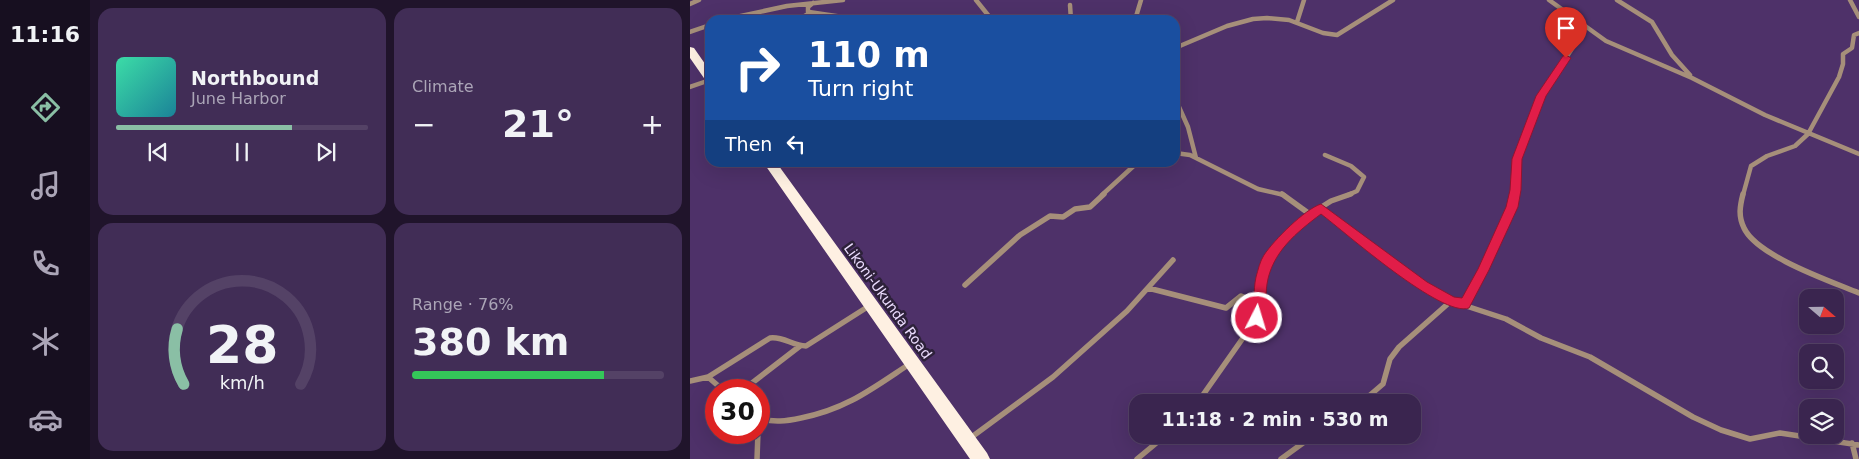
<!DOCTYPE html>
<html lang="en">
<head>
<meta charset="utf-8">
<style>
  body { margin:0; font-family:"DejaVu Sans",sans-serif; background:#412d56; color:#f1f3f6; height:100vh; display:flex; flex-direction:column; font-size:19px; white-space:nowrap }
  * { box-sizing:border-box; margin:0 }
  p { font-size:16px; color:#aba5b7 }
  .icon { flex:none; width:28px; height:28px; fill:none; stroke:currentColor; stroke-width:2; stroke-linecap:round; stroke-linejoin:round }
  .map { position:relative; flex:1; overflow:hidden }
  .side { display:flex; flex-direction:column; gap:8px; padding:8px; background:#20142b; width:600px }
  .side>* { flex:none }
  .banner { position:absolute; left:15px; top:15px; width:475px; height:152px; border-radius:15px; box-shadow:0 5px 20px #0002,0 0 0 1px #544266; background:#1a4fa0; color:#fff; overflow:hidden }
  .needle { width:32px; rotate:110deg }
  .controls { position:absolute; left:1109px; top:289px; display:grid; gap:10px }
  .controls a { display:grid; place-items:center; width:45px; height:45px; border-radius:10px; background:#3a254f; box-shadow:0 5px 20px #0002,0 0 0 1px #544266; font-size:25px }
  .speed { position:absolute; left:15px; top:379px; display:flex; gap:10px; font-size:25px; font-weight:700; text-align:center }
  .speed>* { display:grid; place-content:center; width:65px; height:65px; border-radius:50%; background:#3a254f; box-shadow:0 5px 20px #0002,0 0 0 1px #544266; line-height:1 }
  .speed .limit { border:8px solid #d22; background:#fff; color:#111 }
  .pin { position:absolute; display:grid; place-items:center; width:42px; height:42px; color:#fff; margin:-51px -21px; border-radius:50% 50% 50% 0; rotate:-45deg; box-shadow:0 0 5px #0007 }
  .pin .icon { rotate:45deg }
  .me { position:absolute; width:55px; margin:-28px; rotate:5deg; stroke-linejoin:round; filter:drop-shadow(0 0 4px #0008) }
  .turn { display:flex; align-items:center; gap:18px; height:105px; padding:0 20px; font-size:22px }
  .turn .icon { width:65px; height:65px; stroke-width:2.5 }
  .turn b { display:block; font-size:35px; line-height:42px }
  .then { display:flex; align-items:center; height:48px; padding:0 20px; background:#0003; gap:10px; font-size:19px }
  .big { font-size:38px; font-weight:700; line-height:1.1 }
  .side .card { flex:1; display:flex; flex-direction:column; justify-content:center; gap:8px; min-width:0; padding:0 18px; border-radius:15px; background:#412d56 }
  .side .dial { align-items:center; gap:0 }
  .dial svg { height:130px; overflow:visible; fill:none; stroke:#544266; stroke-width:7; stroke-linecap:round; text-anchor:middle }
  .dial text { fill:#f1f3f6; stroke:none }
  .song { display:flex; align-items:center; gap:15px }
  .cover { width:60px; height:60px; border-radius:8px; background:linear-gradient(135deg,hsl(160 70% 55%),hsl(190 70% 35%)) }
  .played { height:5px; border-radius:2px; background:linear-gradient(90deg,#8abfa5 70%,#544266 70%) }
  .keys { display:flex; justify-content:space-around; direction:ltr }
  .heat { display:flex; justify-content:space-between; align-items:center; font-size:28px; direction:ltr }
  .charge { height:8px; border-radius:4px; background:linear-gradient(90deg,#34c759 76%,#544266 0) }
  .side .tiles { flex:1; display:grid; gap:8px; grid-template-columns:repeat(2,1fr) }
  .trip { position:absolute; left:439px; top:394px; width:292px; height:50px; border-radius:15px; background:#3a254f; box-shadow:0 5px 20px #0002,0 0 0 1px #544266; font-weight:700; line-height:50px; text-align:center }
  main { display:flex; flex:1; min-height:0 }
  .dock { display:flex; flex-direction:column; width:90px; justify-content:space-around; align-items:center; background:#170f20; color:#aba5b7 }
  .dock .icon { width:35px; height:35px }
  .dock .on { color:#8abfa5 }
  .dock b { font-size:22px; color:#f1f3f6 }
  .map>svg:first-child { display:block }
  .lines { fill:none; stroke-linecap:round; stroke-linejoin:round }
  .minor-far1 { stroke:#a68f7a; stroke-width:4.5 }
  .minor { stroke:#a68f7a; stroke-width:5.5 }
  .trunk { fill:#fef0e2; fill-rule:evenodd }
  .route { fill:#e11d48; stroke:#92132f }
  .labels { text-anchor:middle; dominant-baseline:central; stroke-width:5; stroke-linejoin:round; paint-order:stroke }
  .street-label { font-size:14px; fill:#ecddff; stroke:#2d213a }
</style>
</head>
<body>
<main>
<nav class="dock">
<b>11:16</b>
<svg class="icon on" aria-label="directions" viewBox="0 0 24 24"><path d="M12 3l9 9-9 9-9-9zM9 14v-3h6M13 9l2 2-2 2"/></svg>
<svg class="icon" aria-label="music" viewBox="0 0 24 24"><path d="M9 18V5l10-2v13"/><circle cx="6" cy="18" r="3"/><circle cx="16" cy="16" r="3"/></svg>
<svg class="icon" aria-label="phone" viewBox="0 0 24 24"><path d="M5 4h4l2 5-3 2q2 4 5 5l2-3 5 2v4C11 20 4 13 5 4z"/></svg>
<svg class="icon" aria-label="climate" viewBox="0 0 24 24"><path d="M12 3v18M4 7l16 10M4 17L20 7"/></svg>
<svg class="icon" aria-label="car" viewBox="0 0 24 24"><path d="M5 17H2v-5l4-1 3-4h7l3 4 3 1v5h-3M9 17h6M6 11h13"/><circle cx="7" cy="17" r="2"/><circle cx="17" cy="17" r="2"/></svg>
</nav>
<section class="side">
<div class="tiles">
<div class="card">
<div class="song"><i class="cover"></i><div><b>Northbound</b><p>June Harbor</p></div></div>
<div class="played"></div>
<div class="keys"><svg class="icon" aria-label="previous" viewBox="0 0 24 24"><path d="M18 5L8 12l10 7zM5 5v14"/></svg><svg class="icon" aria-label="pause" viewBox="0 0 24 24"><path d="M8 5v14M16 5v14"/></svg><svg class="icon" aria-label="next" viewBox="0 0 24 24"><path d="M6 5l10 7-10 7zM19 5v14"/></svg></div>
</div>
<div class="card"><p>Climate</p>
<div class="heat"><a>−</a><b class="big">21°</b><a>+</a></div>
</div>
<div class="card dial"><svg viewBox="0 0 100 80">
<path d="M14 69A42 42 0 1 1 86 69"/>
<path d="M14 69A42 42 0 0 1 10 35" stroke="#8abfa5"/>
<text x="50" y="56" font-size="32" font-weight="700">28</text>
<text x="50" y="72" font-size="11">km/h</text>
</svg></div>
<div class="card"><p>Range · 76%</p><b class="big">380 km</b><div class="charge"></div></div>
</div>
</section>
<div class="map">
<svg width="1169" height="459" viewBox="0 0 1169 459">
  <rect width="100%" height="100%" fill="#4e3169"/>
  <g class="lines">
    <!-- minor-far1 -->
    <path class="minor-far1" d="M286,0L302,20
      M859,0L916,41L1002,78L1075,115L1169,154
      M927,0L962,22L982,55L1000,75
      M1160,0L1169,17
      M0,4L9,0
      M380,5L381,20
      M119,12L173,20
      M32,20L97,6L153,0
      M108,20L118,14V7L123,3
      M445,20L451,0
      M607,22L614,0
      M0,32L20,25
      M485,48L537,26L563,19L577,18L599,20L633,33L647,35L703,0
      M11,66L20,62
      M0,87L20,80
      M485,98L498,127L506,158
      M485,153L500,155L568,189L594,195
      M635,155L661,166L674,177L667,191L658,195
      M412,195L448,162
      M825,195L827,159L851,96L885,44L880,30L869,17L871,10
      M1053,195L1061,166L1077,156L1105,146L1118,134L1149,77L1153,64V54L1162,48L1164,35L1169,33"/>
    <!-- minor -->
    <path class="minor" d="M592,194L621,215
      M1053,194C1050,206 1048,216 1054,228C1067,256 1140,281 1169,293
      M631,208L713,272L747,294L761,301L816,319L851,338L900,357L1003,417L1031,430L1060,439L1090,433L1169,445
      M275,285L330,235L360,216L373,217L385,209L400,207L414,194
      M458,288L536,308L551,296L571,304
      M775,304L822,207L825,194
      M18,377L33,390
      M0,381L18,377L80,338C93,336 103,346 116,346L179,306
      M53,390L110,346
      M508,402L567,318L572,277L584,251L604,229L622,213L641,201L661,194
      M672,402L693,384L700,359L709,347L761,301
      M69,418C83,423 97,421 111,418C157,409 183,388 221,363
      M279,439L363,377L437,311L483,260
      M1162,443L1166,459
      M67,459L68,432
      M447,459L476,435
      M591,459L624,435"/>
    <!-- trunk -->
    <path class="trunk" d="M0,47L4,48L20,71V82L16,81L0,58Z
      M73,162H86L297,453L300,459H280Z"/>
  </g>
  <!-- route -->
  <path class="route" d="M876,55L881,58L856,96L832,159L831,190L828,207L799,270L779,308C752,318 656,233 631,214C607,232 582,252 577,284C575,297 578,309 571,322L567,324L563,322L561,318C565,304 563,291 566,277C568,270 570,261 574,255C584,240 615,209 631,204L737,282L764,297L772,298L788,269L816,207L820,190L822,159L846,96L873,56Z"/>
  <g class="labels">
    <!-- street labels -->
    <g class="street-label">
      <text transform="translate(198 301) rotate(54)">Likoni-Ukunda Road</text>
    </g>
  </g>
</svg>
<div class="controls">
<a><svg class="needle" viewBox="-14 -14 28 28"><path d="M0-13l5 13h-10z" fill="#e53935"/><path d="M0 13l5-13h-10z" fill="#aba5b7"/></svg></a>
<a><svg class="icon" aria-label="search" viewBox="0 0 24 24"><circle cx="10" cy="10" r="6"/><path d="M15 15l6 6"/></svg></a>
<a><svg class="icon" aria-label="layers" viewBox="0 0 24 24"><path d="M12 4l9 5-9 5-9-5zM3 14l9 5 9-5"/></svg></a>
</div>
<div class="speed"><div class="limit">30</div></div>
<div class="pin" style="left:876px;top:58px;background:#d93025"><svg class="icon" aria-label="arrive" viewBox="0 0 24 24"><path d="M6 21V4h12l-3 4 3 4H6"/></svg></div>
<svg class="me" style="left:567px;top:318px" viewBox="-20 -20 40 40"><circle r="17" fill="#e11d48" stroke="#fff" stroke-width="3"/><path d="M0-11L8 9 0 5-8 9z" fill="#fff"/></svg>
<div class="trip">11:18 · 2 min · 530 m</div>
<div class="banner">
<div class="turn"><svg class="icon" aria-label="right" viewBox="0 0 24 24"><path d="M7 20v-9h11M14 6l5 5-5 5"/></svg><div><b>110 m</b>Turn right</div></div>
<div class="then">Then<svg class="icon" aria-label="left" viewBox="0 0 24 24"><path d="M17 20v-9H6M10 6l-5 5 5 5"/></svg></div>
</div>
</div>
</main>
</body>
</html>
